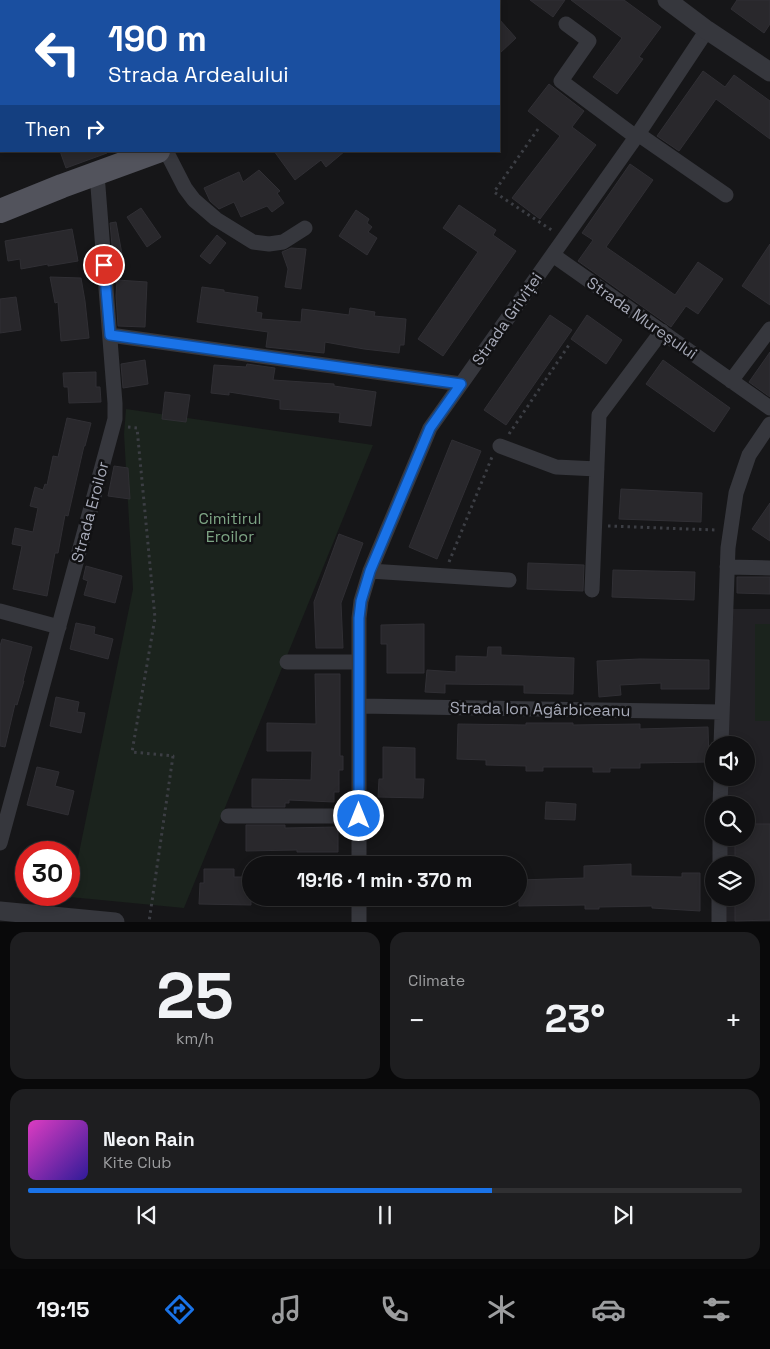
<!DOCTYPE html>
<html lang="en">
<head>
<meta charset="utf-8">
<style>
  body { margin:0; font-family:"Space Grotesk",sans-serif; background:#1e1e20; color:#f1f3f6; height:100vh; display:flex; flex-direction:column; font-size:19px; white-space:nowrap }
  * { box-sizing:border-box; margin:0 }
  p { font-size:16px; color:#9c9d9f }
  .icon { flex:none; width:28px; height:28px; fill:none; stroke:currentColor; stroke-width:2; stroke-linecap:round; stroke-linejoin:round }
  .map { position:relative; height:922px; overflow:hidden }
  .drawer { display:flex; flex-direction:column; gap:10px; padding:10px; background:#09090a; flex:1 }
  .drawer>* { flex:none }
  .hud { position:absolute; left:0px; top:0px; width:500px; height:152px; box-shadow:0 2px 8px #0003,0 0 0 1px #303032; background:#1a4fa0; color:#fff; overflow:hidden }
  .controls { position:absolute; left:705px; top:736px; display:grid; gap:10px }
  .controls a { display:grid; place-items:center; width:50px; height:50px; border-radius:50%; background:#101012; box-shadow:0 2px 8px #0003,0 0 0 1px #303032; font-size:25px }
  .speed { position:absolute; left:15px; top:841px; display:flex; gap:10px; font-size:25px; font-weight:700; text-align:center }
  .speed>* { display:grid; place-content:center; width:65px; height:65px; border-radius:50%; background:#101012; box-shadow:0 2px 8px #0003,0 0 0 1px #303032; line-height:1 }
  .speed .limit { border:8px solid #d22; background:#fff; color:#111 }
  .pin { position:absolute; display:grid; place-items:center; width:42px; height:42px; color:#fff; margin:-21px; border:2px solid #fff; border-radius:50%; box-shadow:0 1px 5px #0007 }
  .me { position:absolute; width:55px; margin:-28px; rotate:0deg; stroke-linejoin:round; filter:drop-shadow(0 0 4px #0008) }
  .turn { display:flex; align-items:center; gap:18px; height:105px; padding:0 25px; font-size:22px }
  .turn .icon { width:65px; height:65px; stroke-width:2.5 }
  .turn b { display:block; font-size:35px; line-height:42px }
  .then { display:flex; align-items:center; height:48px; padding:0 25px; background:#0003; gap:10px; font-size:19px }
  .big { font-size:38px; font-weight:600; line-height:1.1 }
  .drawer .tile { flex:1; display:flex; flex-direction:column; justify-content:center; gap:8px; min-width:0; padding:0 18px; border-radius:15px; background:#1e1e20 }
  .drawer .dial { align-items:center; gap:0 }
  .dial b { font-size:65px; line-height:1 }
  .song { display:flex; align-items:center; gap:15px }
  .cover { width:60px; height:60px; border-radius:8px; background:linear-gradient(135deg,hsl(310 70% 55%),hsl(250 70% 35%)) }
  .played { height:5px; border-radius:2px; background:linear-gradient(90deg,#1a73e8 65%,#303032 65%) }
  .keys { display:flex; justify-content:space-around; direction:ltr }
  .heat { display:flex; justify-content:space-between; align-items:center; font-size:28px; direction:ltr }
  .drawer .tiles { flex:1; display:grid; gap:10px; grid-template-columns:1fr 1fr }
  .tile:last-child { grid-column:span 2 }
  .trip { position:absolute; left:242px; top:856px; width:285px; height:50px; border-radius:25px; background:#101012; box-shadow:0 2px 8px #0003,0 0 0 1px #303032; font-weight:600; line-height:50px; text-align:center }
  .tab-bar { display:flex; height:80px; justify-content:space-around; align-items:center; background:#060607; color:#9c9d9f }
  .tab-bar .icon { width:35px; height:35px }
  .tab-bar .current { color:#1a73e8 }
  .tab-bar b { font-size:22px; color:#f1f3f6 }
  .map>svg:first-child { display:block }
  .built { fill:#222125 }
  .green { fill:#1b231d }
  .building { fill:#29282c; stroke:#302f34 }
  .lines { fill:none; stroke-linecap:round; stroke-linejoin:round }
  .path { stroke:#3c3e44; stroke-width:3; stroke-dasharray:2.5 4; stroke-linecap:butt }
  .minor { stroke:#36373d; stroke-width:15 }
  .tertiary { stroke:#36373d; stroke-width:19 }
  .primary { stroke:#52535c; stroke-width:24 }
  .route-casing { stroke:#114b97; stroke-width:12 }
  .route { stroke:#1a73e8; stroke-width:9 }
  .labels { text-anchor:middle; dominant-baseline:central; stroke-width:5; stroke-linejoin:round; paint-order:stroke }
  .street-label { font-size:16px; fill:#a7aab8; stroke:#111113 }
  .park-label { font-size:16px; fill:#7da484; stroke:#111113 }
</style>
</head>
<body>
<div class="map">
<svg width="770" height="922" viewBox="0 0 770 922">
  <rect width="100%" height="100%" fill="#161618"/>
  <!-- built -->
  <path class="built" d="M726,609H770V921H725V898H746V865H725V838H746V805H725V778H746V745H725Z"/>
  <!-- green -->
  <path class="green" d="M126,409L373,445L184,908L70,897L133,589L124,434Z
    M755,624H770V721H755Z"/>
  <!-- building -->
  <path class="building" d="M530,0H565L553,17Z
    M571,0H624L661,27L639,57L643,59L617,94L593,77L622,38Z
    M737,0H770V24L764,33L731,9Z
    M499,19L516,38L499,54Z
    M703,71L725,87L734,75L770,101V139L716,99L679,151L657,136Z
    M549,84L584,111L572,127L596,145L540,219L512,198L560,136L528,111Z
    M60,151H106L107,153L66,168Z
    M274,151H345L326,167L321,160L295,180Z
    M630,164L653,180L606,247L675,295L698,262L723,279L698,314L686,306L671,327L578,261L593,240L582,233Z
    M259,170L280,191L277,193L284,203L272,212L267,206L241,217L234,202L219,209L210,201L204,188L239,172L243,182Z
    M459,205L496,230L493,235L516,251L443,356L418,339L478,252L443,228Z
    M141,208L161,237L147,247L127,217Z
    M356,210L369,219L367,223L372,227L368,232L377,238L367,255L339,236Z
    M116,222L122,254L113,256L110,223Z
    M72,229L78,261L48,266V264L21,269L20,259L8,261L5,241Z
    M217,235L226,243L210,264L200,256Z
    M770,244V305L742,286Z
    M291,248L306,249L301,289L285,287L288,269L282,252Z
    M50,277L81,278L85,301L89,338L61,341L58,302L55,303Z
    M117,280L147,282L145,327L118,326L116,296Z
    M202,287L224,290V292L258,297L256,312L262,313L261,319L301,322L302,309L349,315L350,308L375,312L374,316L406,319L404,345H400L399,353L364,349L325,342L324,353L266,347L268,332L197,322Z
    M16,297L21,330L0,333V299Z
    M550,315L572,330L506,425L484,410Z
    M587,315L622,340L606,364L571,339Z
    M770,352V397L749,382Z
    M145,360L148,384L123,388L121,364Z
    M663,360L730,408L714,432L646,384Z
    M247,364L275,368L273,380L334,384V386L376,392L371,426L339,422L340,413L280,409V400L229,392V395L211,393L214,365L246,367Z
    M96,372V387H100L101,402L69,403L68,387H64L63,373Z
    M165,392L190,395L186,422L162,419Z
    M67,418L91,423L85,446H84L68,516L65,515L58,553H55L47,596L13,589L22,546L12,544L15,528L33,532L38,508L30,506L35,487L43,490L45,484L47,485L53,456L58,457Z
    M452,440L481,451L437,559L409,547Z
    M114,466L128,468L130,499L108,496Z
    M621,489L702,493L701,522L619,519Z
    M770,503V541L752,529Z
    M339,534L363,543L341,603L343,648H316L314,602Z
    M528,563L584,565L583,591L527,589Z
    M86,566L122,576L115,603L84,595L88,581L83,579Z
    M613,570L695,572L694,600L612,597Z
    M737,577H770V594L737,593Z
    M76,623L95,627L94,634L113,639L108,659L70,649Z
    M424,624V673H387V644H381V625Z
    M2,639L32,647L23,681H24L17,705L15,704L5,747L0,746V646Z
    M488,647H501V655L574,658L573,694L524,693V685L445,684V693L425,692L427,670L456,672V656L487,657Z
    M640,659L709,660V689H661V683L620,685L621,695L599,697L597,661Z
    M315,674H340V756H343V770H339V792H334V802L289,800V803H285V807H252V779L311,780L312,751H267V723L316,724Z
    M56,697L79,702L77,712L85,713L81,733L50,726Z
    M526,723H573V725L640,724V729L708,727L709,762L640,763V768H610V772H593V767H543V771H526V766L486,765V760L457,759L458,724L526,725Z
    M383,747L415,748V779H424L423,798L378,797L379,779H383Z
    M37,767L59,772L55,786L74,791L68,815L27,805Z
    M546,802L576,804L575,820L545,819Z
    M746,824H770V920L735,921V898H746V865H735V838H746Z
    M246,825H285V828L338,827V852H297V850L246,851Z
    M631,864V876L682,877V873H700V911L652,908V906L599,907V909H585V905L519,906V880L584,878V866Z
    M204,869H234V877H251V905L199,904L200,883H204Z"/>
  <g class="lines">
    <!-- path -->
    <path class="path" d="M538,129L494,192L553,231
      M128,427L137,428L155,618L132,752L173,756L149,922
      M509,434L569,345
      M608,526L716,530
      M449,562L492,457"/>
    <!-- minor -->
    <path class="minor" d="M20,1L21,0
      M566,24L589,41L561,81L636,137
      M0,30L1,28
      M638,134L726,195
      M166,151L185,188L194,200L216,219L253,242L269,244L283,242L305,228
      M553,255L770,408
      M110,335L461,384
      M731,381L770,329
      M500,446L556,467L597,469
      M727,567L770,568
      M370,571L509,580
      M592,590L599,415L662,331
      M0,611L59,627
      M287,662H359
      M359,706L722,712
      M721,745L728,548L736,493L749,455L770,424
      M720,805L721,778
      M228,816H359
      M0,843L115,419V403L97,174
      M359,865V618L361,601L370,571L430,428L636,137L707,30
      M720,865V838
      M359,898V922
      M719,922V898"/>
    <!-- tertiary -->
    <path class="tertiary" d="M667,0L707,30L770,72
      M0,911L115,922"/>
    <!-- primary -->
    <path class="primary" d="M464,1L466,0
      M0,211L62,186L158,151"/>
  </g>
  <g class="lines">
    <defs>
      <path id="route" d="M104,265L110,335L461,384L430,428L370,571L361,601L359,618V816"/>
    </defs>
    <!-- route casing -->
    <use href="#route" class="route-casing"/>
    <!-- route -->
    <use href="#route" class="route"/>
  </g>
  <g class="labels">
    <!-- street labels -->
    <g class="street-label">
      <text transform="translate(642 318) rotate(35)">Strada Mureșului</text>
      <text transform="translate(507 319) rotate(-55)">Strada Griviței</text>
      <text transform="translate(90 512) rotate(-75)">Strada Eroilor</text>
      <text transform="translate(540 709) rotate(1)">Strada Ion Agârbiceanu</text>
    </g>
    <!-- park labels -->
    <g class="park-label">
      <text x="230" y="518">Cimitirul<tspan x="230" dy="18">Eroilor</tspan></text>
    </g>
  </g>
</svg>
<div class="controls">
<a><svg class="icon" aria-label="sound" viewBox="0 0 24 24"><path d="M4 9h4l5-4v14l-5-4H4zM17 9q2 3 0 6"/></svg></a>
<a><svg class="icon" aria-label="search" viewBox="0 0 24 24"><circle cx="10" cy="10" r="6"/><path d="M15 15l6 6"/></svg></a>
<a><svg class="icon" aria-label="layers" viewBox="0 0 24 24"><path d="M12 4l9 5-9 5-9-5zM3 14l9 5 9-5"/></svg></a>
</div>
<div class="speed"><div class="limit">30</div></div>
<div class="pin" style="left:104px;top:265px;background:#d93025"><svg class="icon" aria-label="arrive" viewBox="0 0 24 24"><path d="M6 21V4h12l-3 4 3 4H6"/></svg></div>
<svg class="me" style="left:359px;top:816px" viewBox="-20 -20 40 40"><circle r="17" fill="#1a73e8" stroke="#fff" stroke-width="3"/><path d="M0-11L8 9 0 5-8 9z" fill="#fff"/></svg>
<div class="trip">19:16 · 1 min · 370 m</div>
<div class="hud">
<div class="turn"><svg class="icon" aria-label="left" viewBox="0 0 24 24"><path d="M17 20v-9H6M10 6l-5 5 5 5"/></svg><div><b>190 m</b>Strada Ardealului</div></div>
<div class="then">Then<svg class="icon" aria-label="right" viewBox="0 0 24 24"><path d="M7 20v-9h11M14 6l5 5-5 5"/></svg></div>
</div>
</div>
<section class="drawer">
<div class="tiles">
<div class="tile dial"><b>25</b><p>km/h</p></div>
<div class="tile"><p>Climate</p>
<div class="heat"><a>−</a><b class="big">23°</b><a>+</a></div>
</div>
<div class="tile">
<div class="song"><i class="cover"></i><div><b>Neon Rain</b><p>Kite Club</p></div></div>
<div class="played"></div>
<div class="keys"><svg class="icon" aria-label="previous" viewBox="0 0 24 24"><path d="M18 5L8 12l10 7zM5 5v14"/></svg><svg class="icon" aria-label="pause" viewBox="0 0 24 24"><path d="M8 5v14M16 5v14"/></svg><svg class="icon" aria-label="next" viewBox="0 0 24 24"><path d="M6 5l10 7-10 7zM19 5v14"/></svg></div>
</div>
</div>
</section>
<nav class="tab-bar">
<b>19:15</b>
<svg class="icon current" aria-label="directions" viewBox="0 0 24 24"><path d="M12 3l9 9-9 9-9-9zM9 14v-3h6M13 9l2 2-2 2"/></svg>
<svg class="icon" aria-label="music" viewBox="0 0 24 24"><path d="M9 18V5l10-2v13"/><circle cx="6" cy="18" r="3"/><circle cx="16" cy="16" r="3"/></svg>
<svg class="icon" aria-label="phone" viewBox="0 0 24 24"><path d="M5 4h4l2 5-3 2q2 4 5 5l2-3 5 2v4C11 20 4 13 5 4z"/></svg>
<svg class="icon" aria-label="climate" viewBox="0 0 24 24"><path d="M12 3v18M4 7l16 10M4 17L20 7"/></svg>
<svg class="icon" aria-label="car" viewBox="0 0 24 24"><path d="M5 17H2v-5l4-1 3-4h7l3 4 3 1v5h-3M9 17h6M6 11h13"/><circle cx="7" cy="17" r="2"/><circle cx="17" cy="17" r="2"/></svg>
<svg class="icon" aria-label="filters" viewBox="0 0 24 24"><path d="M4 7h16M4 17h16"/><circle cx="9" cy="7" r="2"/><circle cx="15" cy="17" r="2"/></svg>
</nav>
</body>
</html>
